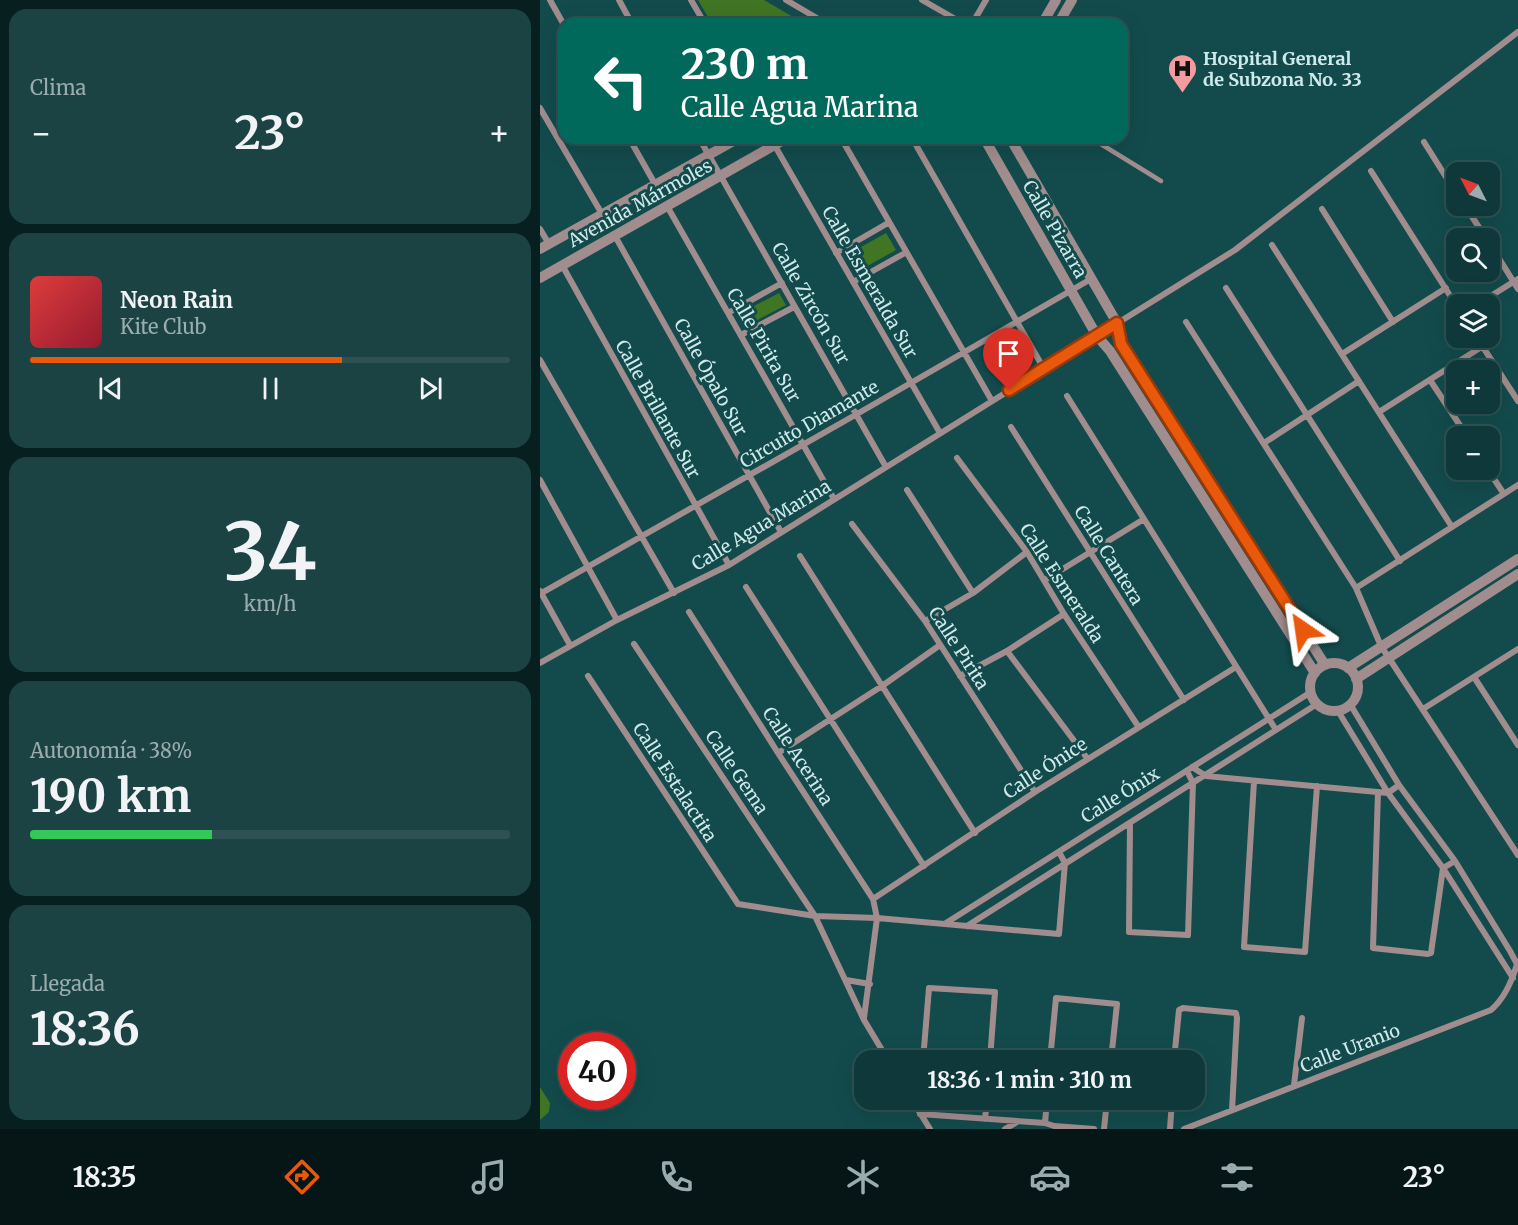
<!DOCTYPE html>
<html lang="es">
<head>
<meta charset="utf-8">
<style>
  body { margin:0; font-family:Merriweather,serif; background:#1c4344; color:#f1f3f6; height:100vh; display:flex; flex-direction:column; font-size:22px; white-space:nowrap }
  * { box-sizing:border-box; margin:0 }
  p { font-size:20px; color:#9bacae }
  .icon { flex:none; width:33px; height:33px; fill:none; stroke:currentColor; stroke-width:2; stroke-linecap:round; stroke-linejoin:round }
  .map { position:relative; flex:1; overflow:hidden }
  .details { display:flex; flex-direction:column; gap:9px; padding:9px; background:#081f1f; width:540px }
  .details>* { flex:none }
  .guide { position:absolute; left:18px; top:18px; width:570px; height:126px; border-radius:18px; box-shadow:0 6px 24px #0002,0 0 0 2px #2e5253; background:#00695c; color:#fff; overflow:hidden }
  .needle { width:39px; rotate:312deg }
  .tools { position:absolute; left:906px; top:162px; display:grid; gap:12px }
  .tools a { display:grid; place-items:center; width:54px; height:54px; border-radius:12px; background:#0e3839; box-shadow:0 6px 24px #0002,0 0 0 2px #2e5253; font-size:30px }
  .speed { position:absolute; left:18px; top:1032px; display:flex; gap:12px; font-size:30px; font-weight:700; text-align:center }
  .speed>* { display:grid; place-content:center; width:78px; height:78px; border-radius:50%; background:#0e3839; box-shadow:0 6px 24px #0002,0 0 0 2px #2e5253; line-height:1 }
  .speed .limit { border:9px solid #d22; background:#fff; color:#111 }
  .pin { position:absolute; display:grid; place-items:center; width:51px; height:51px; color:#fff; margin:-62px -26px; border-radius:50% 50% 50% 0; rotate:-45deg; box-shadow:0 0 6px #0007 }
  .pin .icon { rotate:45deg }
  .me { position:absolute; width:66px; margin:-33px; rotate:328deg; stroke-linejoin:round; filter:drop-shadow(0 0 4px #0008) }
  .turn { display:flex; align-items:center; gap:21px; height:126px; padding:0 24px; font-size:27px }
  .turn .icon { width:78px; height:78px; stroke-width:2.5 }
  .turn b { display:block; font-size:42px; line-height:51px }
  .big { font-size:45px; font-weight:700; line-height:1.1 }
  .details .card { flex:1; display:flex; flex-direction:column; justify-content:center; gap:9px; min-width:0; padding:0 21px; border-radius:18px; background:#1c4344 }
  .details .dial { align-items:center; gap:0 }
  .dial b { font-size:78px; line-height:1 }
  .song { display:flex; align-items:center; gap:18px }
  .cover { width:72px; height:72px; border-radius:9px; background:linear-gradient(135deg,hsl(0 70% 55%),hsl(350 70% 35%)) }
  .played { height:6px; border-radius:3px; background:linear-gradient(90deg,#ea580c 65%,#2e5253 65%) }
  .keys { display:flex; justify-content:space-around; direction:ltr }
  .heat { display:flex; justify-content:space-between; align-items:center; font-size:33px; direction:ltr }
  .charge { height:9px; border-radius:4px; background:linear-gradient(90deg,#34c759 38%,#2e5253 0) }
  .trip { position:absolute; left:314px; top:1050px; width:351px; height:60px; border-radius:18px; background:#0e3839; box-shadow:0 6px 24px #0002,0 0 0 2px #2e5253; font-weight:700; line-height:60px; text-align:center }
  .dock { display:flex; height:96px; justify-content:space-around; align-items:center; background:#061617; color:#9bacae }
  .dock .icon { width:42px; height:42px }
  .dock .on { color:#ea580c }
  .dock b { font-size:27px; color:#f1f3f6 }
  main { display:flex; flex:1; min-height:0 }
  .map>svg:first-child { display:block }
  .green { fill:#407523 }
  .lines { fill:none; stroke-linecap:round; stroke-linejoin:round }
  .service { stroke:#a28d8e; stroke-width:4.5 }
  .minor { stroke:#a28d8e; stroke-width:6 }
  .tertiary { stroke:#a28d8e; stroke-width:10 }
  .route-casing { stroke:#983908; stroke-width:15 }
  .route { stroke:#ea580c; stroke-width:10 }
  .labels { text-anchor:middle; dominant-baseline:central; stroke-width:6; stroke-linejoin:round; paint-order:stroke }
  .poi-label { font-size:18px; font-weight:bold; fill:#cfeaea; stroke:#134b4c; text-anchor:start }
  .street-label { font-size:18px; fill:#cfeaea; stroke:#134b4c }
</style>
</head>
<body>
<main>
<section class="details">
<div class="card"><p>Clima</p>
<div class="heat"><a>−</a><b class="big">23°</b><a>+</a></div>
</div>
<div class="card">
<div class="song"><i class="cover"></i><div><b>Neon Rain</b><p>Kite Club</p></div></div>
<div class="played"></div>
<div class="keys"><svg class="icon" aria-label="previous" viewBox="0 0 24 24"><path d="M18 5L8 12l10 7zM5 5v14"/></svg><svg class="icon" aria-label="pause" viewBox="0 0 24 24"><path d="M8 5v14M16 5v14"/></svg><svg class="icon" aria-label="next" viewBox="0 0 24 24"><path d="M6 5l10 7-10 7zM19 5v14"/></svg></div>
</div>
<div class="card dial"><b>34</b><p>km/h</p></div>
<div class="card"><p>Autonomía · 38%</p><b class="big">190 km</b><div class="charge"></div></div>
<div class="card"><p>Llegada</p><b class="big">18:36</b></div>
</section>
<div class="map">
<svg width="978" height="1129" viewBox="0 0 978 1129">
  <rect width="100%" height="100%" fill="#134b4c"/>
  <!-- green -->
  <path class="green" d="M158,0H224L265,24H172Z
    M346,233L356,250L315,273L305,256Z
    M239,293L246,305L204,327L197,315Z
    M0,1087L10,1103L9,1112L0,1120Z"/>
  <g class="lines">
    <!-- service -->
    <path class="service" d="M551,138L621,181"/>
    <!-- minor -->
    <path class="minor" d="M10,0L24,25
      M79,0L92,24
      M151,0L165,24
      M246,0L287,24
      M382,0L424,24
      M432,24L446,0
      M0,108L62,214
      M89,138L115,184
      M159,138L346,467
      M301,138L452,401
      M372,138L504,369
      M884,142L916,193
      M235,146L400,433
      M831,171L916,305
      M127,206L294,499
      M925,206L946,238
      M782,209L853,322
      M0,229L9,244
      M75,236L241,532
      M950,244L978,289
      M732,245L912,527
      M296,253L348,223
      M22,265L189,565
      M313,282L365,253
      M686,288L860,561
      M938,304L978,279
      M188,313L242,283
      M646,322L816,588L841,646L978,855
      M201,335L254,307
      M937,338L978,401
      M802,354L906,288
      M0,360L134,593
      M890,380L927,436
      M527,396L736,730
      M839,412L943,346
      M471,427L644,700
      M724,443L819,381
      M417,458L487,552L524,614L598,726
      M948,470L964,494
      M0,480L77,620
      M367,490L433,593
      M312,524L385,621L495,792
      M260,556L435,833
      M505,580L604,519
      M206,587L384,866
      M816,588L978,485
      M0,591L30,645
      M0,594L317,414L551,279
      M149,612L238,753L333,899L337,918L324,1018
      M385,621L433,593L487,552
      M94,644L275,916L324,1020L348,1060
      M467,651L547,758
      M0,663L77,620L189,565L695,250L978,32
      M48,676L198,904L275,916L337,918L519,934L525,863L519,852
      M420,676L467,651L524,614
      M934,677L978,745
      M883,709L978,649
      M798,711L848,793L903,868L973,978
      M238,753L342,686L400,645
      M652,767L666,776L848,793L859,785
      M714,781L704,947L765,952L777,786
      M838,792L833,948L888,954L891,953L903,868L915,861
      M590,824L589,932L648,935L653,783L647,771
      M333,899L495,792L696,667
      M406,923L771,692
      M427,926L777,704
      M306,980L330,984
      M383,1060L389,988L455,992L450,1060
      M510,1060L516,998L577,1004L571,1060
      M634,1060L639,1010L643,1008L696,1013L697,1018L692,1110
      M754,1085L762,1018
      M372,1100L390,1129
      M380,1114L505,1123L514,1126L554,1129
      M445,1119L447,1100
      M505,1123L507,1100
      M465,1129L477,1122
      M564,1129L567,1100
      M630,1129L632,1100
      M644,1129L951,1010C965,998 972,981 977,964L970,951L915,861L859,785L810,704"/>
    <!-- tertiary -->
    <path class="tertiary" d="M502,24L516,0
      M518,24L532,0
      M444,138L557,336L570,351L775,673
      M470,138L577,323L581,343L785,665
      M0,249L199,138
      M0,278L247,138
      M770 687a24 24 0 1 1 48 0a24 24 0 1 1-48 0Z
      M808,668L978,559
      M816,679L978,574"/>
  </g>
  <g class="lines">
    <defs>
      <path id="route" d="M469,390L577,323L581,344L763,630"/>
    </defs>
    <!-- route casing -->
    <use href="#route" class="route-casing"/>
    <!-- route -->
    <use href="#route" class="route"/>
  </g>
  <!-- icons -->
  <defs>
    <symbol id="hospital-pin" viewBox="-11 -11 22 30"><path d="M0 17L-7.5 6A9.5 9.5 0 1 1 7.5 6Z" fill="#f49b9f" stroke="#134b4c"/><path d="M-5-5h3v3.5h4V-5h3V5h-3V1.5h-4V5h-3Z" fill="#111"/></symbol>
  </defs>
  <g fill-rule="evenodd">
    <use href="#hospital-pin" x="626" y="52" width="33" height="45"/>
  </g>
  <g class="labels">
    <!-- poi labels -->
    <g class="poi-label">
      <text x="663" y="58">Hospital General<tspan x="663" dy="21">de Subzona No. 33</tspan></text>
    </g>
    <!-- street labels -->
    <g class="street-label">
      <text transform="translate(100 203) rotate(-29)">Avenida Mármoles</text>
      <text transform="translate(515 229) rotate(60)">Calle Pizarra</text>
      <text transform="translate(330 282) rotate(60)">Calle Esmeralda Sur</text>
      <text transform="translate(271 303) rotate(60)">Calle Zircón Sur</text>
      <text transform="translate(224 345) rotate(60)">Calle Pirita Sur</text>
      <text transform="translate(171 377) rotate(61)">Calle Ópalo Sur</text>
      <text transform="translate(118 409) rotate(61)">Calle Brillante Sur</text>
      <text transform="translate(269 424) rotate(-30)">Circuito Diamante</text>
      <text transform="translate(221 525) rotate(-31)">Calle Agua Marina</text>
      <text transform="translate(569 555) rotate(58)">Calle Cantera</text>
      <text transform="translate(522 583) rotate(57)">Calle Esmeralda</text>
      <text transform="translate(419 648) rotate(57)">Calle Pirita</text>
      <text transform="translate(258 756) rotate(57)">Calle Acerina</text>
      <text transform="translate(505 768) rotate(-33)">Calle Ónice</text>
      <text transform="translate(197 772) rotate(56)">Calle Gema</text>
      <text transform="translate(135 782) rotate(57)">Calle Estalactita</text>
      <text transform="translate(580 795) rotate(-32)">Calle Ónix</text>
      <text transform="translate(810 1048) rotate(-21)">Calle Uranio</text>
    </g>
  </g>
</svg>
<div class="tools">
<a><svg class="needle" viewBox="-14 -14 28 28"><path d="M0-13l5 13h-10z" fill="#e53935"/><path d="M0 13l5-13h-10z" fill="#9bacae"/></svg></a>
<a><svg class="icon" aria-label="search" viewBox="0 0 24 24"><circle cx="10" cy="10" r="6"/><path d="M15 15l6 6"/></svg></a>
<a><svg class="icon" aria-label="layers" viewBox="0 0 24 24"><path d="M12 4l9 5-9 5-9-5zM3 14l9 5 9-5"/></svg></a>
<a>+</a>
<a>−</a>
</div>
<div class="speed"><div class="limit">40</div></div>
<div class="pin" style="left:469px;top:390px;background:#d93025"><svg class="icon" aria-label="arrive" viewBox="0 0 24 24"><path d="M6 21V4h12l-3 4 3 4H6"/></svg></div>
<svg class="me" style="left:763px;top:630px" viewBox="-20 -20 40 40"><path d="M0-17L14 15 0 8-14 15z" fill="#ea580c" stroke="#fff" stroke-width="4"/></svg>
<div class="trip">18:36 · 1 min · 310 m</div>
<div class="guide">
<div class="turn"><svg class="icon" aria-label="left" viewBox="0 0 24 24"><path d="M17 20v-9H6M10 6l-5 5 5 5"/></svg><div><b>230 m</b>Calle Agua Marina</div></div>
</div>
</div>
</main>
<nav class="dock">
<b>18:35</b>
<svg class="icon on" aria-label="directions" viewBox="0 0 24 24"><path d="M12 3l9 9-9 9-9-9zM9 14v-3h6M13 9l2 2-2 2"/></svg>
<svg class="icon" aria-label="music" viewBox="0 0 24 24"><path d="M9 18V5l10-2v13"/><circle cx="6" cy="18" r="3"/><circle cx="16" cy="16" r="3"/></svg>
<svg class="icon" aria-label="phone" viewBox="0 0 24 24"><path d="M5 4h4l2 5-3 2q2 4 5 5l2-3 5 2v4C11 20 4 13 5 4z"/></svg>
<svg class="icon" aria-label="climate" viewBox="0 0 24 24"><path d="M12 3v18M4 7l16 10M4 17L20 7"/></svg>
<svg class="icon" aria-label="car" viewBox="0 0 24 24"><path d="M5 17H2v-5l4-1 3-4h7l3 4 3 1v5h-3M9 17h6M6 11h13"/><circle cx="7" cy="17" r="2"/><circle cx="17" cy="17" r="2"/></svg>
<svg class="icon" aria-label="filters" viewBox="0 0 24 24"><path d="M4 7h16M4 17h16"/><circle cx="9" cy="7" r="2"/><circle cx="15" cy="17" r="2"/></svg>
<b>23°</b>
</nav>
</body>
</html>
